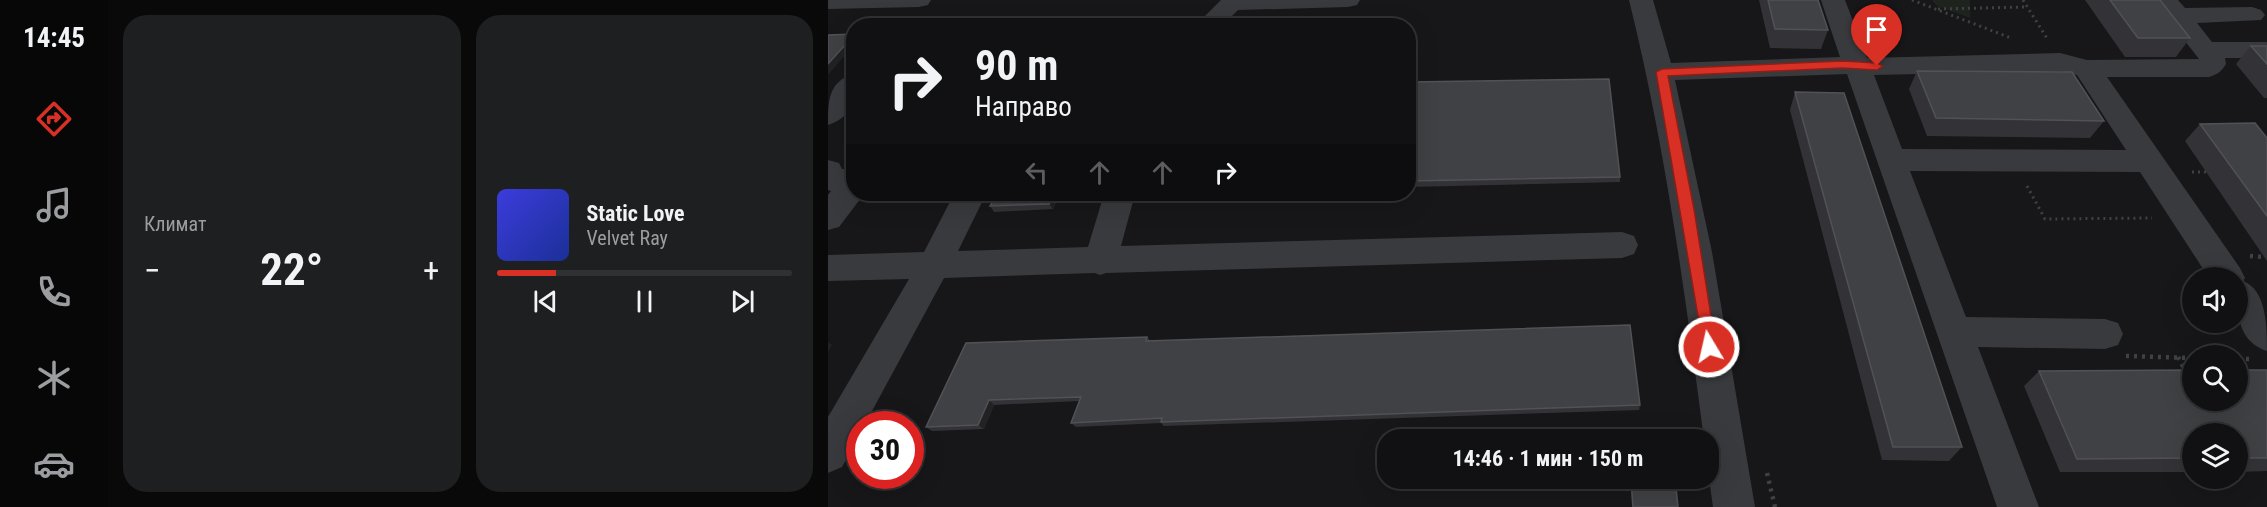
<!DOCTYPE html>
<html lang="ru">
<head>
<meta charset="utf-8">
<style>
  body { margin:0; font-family:"Roboto Condensed",sans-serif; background:#1e1f21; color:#f1f3f6; height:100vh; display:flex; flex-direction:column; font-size:22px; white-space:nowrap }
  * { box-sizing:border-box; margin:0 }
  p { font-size:20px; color:#9c9da0 }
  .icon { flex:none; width:33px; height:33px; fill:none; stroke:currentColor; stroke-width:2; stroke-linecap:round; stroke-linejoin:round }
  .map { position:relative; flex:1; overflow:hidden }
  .drawer { display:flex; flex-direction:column; gap:15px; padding:15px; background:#09090a; width:720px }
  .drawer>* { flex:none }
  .hud { position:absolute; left:18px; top:18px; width:570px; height:183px; border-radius:24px; box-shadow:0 6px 24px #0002,0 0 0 2px #303133; background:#111113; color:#f1f3f6; overflow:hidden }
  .fabs { position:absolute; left:1354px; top:267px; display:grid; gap:12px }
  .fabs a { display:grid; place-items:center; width:66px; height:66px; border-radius:50%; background:#111113; box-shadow:0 6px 24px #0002,0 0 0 2px #303133; font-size:30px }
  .speed { position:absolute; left:18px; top:411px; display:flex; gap:12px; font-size:30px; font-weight:700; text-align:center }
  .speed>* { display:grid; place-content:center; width:78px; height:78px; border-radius:50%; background:#111113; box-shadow:0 6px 24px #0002,0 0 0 2px #303133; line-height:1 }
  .speed .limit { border:9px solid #d22; background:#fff; color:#111 }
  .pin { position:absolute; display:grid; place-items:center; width:51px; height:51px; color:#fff; margin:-62px -26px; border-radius:50% 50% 50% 0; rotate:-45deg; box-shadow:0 0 6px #0007 }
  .pin .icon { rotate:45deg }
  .me { position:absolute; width:66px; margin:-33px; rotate:351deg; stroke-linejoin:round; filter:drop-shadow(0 0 4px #0008) }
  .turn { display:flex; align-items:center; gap:21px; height:126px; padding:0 30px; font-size:27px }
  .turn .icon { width:78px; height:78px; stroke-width:2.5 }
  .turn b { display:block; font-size:42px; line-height:51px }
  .lanes { display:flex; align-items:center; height:57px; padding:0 30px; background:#0003; justify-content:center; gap:30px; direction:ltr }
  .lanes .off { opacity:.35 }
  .big { font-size:45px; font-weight:700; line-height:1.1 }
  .drawer .widget { flex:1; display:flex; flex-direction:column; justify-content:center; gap:9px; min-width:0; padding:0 21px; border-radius:24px; background:#1e1f21 }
  .song { display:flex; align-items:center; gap:18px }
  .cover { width:72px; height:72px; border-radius:9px; background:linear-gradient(135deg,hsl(240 70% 55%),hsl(230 70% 35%)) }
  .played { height:6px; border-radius:3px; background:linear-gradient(90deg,#d93025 20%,#303133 20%) }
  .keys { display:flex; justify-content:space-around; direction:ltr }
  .heat { display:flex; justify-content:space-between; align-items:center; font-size:33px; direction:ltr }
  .drawer .tiles { flex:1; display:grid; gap:15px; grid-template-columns:repeat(2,1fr) }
  .trip { position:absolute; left:549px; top:429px; width:342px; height:60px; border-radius:24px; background:#111113; box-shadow:0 6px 24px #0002,0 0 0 2px #303133; font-weight:700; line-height:60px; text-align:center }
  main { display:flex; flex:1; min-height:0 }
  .tab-bar { display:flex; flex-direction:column; width:108px; justify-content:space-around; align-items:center; background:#070708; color:#9c9da0 }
  .tab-bar .icon { width:42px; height:42px }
  .tab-bar .selected { color:#d93025 }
  .tab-bar b { font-size:27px; color:#f1f3f6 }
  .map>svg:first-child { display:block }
  .green { fill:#1e231e }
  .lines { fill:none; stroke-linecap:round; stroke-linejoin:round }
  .path-far1 { stroke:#3f4144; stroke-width:3; stroke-dasharray:2 4; stroke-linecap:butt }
  .path { stroke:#3f4144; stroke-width:4.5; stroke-dasharray:3 5; stroke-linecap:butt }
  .minor { fill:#393a3d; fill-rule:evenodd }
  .wall { fill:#333337 }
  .shaded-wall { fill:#222225 }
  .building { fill:#404144; stroke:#515256; stroke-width:1.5 }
  .route { fill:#d93025; stroke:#8d1f18; stroke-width:1.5 }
</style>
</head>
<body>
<main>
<nav class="tab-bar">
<b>14:45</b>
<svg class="icon selected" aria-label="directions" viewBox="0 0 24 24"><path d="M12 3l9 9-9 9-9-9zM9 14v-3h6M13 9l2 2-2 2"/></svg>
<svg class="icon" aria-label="music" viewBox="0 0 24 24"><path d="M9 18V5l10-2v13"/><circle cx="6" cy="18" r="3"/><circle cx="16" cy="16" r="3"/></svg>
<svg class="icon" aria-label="phone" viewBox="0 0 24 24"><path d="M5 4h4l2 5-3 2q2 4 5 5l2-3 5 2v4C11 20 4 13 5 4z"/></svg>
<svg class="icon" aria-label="climate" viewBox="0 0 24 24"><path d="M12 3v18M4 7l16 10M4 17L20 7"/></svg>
<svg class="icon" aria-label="car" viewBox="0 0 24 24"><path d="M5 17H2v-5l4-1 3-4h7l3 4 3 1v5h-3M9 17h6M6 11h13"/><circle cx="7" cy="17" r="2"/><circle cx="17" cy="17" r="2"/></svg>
</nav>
<section class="drawer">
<div class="tiles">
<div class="widget"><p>Климат</p>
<div class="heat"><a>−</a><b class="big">22°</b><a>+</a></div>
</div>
<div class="widget">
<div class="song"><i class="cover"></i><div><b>Static Love</b><p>Velvet Ray</p></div></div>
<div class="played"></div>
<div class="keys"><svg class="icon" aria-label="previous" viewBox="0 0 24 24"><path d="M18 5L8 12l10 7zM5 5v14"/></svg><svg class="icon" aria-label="pause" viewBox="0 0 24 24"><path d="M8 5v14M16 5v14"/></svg><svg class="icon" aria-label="next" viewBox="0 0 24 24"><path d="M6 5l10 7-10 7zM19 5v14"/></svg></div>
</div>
</div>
</section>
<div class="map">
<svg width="1439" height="507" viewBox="0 0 1439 507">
  <rect width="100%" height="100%" fill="#171719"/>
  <!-- green -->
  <path class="green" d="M1104,0H1142V18L1109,6Z"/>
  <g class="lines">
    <!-- path-far1 -->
    <path class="path-far1" d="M1084,0L1183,38
      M1195,0L1220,40
      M1110,9L1198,7
      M1364,172H1378
      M1199,186L1217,219L1324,218"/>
    <!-- path -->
    <path class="path" d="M1422,256L1436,257
      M1298,356L1365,358
      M1350,357L1359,374
      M1410,359H1421
      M939,473L947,507"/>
    <!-- minor -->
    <path class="minor" d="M0,0H103L100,5L91,7L0,9Z
      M393,0H532L529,5L520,7L410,10L394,26H367Z
      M801,0H825L843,63L1012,57L993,0H1017L1039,58L1232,53L1259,60L1371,59L1325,0H1350L1357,8L1424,7L1433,10L1437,15L1433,20L1369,23L1384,42H1439V58H1397L1398,64C1393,72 1390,74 1381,77H1279L1412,268L1417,278L1415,281C1439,290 1439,328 1439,351C1405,339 1410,307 1410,278H1381L1312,172L1082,171L1138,317L1277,319L1290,323L1295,334L1290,345L1277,349L1150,347L1211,507H1169L1019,74L847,80L884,252L927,507H885L880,471V440H876C857,292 837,145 801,0ZM1232,71L1249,75L1298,150L1074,149L1046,75Z
      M26,74C26,97 26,117 0,125C0,102 0,81 26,74Z
      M0,160L11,163L14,169L26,170V194H36L11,227L0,230V195L3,191L0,190Z
      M126,194H158L130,251L260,247L276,194H307L293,246L794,232L806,236L810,245L806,254L794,258L278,273L272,275L267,273L116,278L37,424H32V435L14,467L0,473V417L81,279L0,281V255L96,252Z"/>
  </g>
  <!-- wall -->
  <path class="wall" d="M931,0H990L1000,30L993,49L942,48Z
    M1257,0H1332L1362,38L1348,57H1297Z
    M1423,46H1439V98H1436L1408,64Z
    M1089,71L1276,121L1262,138L1099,136L1081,89Z
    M580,82L792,177V182L580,187Z
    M967,92L1134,447L1121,461L1054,460L962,110Z
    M1372,124L1439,138V261L1357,141Z
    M232,194L225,209L166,212L162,206Z
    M319,337L322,340L812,405L811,410L336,426L333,423L248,427L243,423L251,401L166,405L156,429L104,431L98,427L138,343Z
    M1439,370V471L1410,472V434H1365V472H1232L1196,386L1211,371Z
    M802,478H847L850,507H804Z"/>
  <!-- shaded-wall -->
  <path class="shaded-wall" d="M26,35V45L0,75V64Z
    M226,194H232L225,209L221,204Z
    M0,342L4,345L0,352Z
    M161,400L166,405L156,429L150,425Z"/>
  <!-- building -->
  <path class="building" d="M940,0H990L1000,30L947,29Z
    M1282,0H1332L1362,38H1310Z
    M26,34V35L0,64V35Z
    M1423,46H1439V64Z
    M1089,71L1244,72L1276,121L1108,118Z
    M781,79L792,177L580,181V82Z
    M967,92L1016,93L1134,447H1065Z
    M1427,123L1439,138V216L1372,124Z
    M169,194H226L221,204L162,206Z
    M802,325L812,405L333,422L334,418L243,423L253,397L161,400L150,425L98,427L138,343L319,337L318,341Z
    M1365,370V400H1410V370H1439V458H1410V434H1365V458L1249,459L1211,371Z
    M803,478H847L850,507H805Z"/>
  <!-- route -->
  <path class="route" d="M1014,61L1049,63L1055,66L1049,70L1014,68L840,76L866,209L888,347L886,351L881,353L876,351L828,72L834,69Z"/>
</svg>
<div class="fabs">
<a><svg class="icon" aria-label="sound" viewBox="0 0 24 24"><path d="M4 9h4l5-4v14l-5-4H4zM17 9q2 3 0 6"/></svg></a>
<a><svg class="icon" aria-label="search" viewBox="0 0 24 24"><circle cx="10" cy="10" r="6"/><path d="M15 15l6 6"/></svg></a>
<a><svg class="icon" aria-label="layers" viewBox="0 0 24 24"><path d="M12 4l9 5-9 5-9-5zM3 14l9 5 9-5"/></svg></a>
</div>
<div class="speed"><div class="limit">30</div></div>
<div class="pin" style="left:1049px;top:66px;background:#d93025"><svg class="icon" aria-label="arrive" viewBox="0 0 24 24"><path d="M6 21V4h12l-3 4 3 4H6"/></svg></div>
<svg class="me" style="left:881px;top:347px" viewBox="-20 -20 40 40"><circle r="17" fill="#d93025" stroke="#fff" stroke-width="3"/><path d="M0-11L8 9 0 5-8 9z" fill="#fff"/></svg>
<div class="trip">14:46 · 1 мин · 150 m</div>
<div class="hud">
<div class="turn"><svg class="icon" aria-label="right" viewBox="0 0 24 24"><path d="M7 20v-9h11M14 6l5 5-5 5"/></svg><div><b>90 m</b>Направо</div></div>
<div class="lanes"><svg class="icon off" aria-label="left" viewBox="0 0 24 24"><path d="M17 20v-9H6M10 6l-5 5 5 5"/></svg><svg class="icon off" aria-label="ahead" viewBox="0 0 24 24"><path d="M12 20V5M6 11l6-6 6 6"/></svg><svg class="icon off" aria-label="ahead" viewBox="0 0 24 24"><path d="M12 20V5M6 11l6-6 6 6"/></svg><svg class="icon" aria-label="right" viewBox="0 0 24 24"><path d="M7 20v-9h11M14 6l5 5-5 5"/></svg></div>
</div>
</div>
</main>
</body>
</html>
